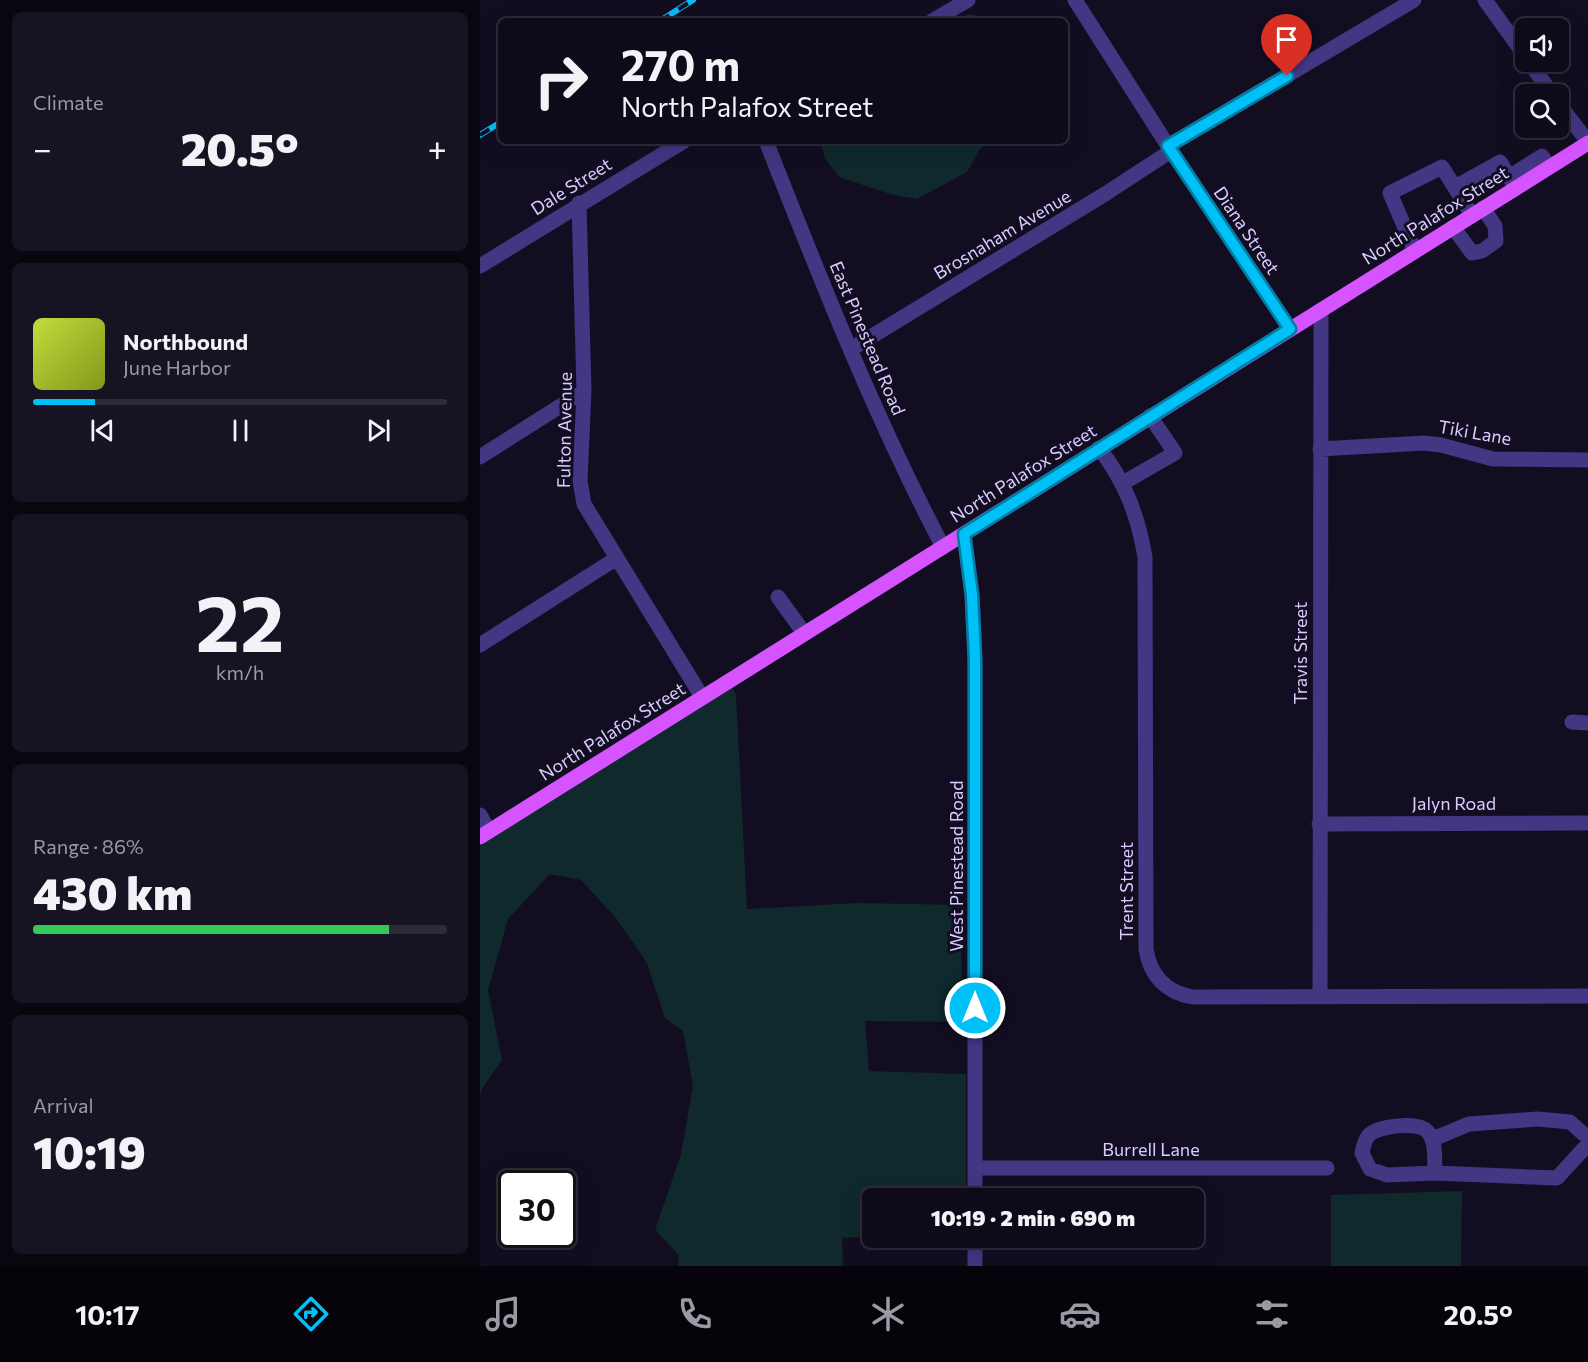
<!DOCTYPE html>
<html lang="en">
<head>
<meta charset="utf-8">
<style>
  body { margin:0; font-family:Commissioner,sans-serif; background:#171323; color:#f1f3f6; height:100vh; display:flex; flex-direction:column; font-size:22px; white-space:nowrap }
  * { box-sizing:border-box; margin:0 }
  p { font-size:20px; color:#9b9aa2 }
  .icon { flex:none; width:33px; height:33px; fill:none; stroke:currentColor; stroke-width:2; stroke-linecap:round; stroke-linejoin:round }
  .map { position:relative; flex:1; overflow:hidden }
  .panel { display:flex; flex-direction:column; gap:12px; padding:12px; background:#08060e; width:480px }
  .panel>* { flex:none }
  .guide { position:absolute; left:18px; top:18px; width:570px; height:126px; border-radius:9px; box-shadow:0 6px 24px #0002,0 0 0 2px #2e2b39; background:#0e0a1a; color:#f1f3f6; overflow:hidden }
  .buttons { position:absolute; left:1035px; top:18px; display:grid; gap:12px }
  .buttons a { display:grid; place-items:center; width:54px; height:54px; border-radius:9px; background:#0e0a1a; box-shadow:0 6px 24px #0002,0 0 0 2px #2e2b39; font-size:30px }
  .speed { position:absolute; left:18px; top:1170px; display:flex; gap:12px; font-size:30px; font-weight:700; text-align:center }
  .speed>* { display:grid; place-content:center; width:78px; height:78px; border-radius:50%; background:#0e0a1a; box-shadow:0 6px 24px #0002,0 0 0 2px #2e2b39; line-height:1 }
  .speed .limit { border:3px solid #111; border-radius:9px; background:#fff; color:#111 }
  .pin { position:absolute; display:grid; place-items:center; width:51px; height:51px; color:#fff; margin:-62px -26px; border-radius:50% 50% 50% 0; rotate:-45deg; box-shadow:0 0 6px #0007 }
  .pin .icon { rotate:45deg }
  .me { position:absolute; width:66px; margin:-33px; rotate:0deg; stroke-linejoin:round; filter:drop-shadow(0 0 4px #0008) }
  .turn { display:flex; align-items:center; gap:21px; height:126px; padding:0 24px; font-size:27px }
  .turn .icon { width:78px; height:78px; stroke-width:2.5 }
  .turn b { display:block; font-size:42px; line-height:51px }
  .big { font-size:45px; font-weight:800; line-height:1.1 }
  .panel .tile { flex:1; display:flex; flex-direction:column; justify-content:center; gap:9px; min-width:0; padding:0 21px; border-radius:9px; background:#171323 }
  .panel .dial { align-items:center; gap:0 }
  .dial b { font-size:78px; line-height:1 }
  .song { display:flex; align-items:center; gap:18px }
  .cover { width:72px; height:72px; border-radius:9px; background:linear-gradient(135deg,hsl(70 70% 55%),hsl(70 70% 35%)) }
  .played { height:6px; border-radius:3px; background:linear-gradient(90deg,#00c0f8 15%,#2e2b39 15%) }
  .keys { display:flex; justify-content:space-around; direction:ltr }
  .heat { display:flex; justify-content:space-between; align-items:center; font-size:33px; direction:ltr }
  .charge { height:9px; border-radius:4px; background:linear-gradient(90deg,#34c759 86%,#2e2b39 0) }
  .trip { position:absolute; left:382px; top:1188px; width:342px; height:60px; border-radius:9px; background:#0e0a1a; box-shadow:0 6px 24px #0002,0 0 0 2px #2e2b39; font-weight:800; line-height:60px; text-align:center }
  .tabs { display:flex; height:96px; justify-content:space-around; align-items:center; background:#06040a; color:#9b9aa2 }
  .tabs .icon { width:42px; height:42px }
  .tabs .active { color:#00c0f8 }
  .tabs b { font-size:27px; color:#f1f3f6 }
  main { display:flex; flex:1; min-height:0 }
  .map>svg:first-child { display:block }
  .green { fill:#0f292c }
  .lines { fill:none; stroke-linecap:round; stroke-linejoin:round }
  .minor { stroke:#433682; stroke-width:15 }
  .major { stroke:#d554ff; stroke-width:15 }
  .rail-casing { stroke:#00c0f8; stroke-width:6 }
  .rail { stroke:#130d22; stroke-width:4; stroke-dasharray:11; stroke-linecap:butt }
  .route-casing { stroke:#007da1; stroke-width:15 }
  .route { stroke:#00c0f8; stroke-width:10 }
  .labels { text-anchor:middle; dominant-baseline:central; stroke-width:6; stroke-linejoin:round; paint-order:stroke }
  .street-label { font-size:18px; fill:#d9cdff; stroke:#130d22 }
</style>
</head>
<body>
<main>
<section class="panel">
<div class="tile"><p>Climate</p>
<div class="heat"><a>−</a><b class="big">20.5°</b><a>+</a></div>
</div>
<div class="tile">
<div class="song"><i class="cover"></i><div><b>Northbound</b><p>June Harbor</p></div></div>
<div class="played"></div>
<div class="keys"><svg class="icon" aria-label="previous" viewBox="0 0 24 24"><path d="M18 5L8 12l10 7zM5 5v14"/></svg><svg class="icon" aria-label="pause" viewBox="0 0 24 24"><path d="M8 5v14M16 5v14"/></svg><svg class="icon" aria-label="next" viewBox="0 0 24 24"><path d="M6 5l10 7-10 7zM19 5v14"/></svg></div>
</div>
<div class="tile dial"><b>22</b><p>km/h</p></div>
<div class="tile"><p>Range · 86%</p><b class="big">430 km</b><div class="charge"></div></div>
<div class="tile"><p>Arrival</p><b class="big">10:19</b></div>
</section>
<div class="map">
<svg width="1108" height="1266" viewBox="0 0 1108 1266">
  <rect width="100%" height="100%" fill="#130d22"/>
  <!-- green -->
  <path class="green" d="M488,14L521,20L522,21H477Z
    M343,141H511L500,149L487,172L437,199L410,194L359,177L345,158L341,145Z
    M252,686L256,695L267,909L377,903L480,905L483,1022L385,1021L389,1071L486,1074V1198H393V1236L362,1238L363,1266H198L199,1255L175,1230L201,1154L213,1086L203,1031L185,1018L167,963L136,918L101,880L70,874L28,919L8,990L22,1060L3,1087L0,1094V844Z
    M982,1191L981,1266H851V1195Z"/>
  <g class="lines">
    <!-- minor -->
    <path class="minor" d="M595,0L688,146L810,329
      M1005,0L1046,57
      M452,21L488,0
      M1049,62L1072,94
      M1078,103L1108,142
      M286,141C340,278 394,416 463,547
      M688,146L934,0
      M1029,177L1062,156L1069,167
      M975,187L1020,162L1036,188
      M99,203L104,391L100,481L104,504L222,697
      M973,227L992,253L1002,251L1016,241L1015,226L1003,208
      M935,251L910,193L962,167L992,215
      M0,266L204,141
      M371,349L625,194L691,151
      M619,448C645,481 658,516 665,557L666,949C670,975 685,992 712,997L1108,996
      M840,449L944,443L961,445L1013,459L1108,460
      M0,457L104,391
      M643,483L695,453L670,416
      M484,534L492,595L495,659V1198
      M298,597L324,633
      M0,645L137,558
      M1092,722L1108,723
      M0,815L9,831
      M839,824L1108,823
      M840,996L841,310
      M953,1139L989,1124L1058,1119L1090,1122L1108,1138
      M495,1168H847
      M955,1173C954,1160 957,1141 947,1131C938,1121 898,1126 889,1135C885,1139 883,1148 882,1153L890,1169L907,1175L955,1173L1077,1178L1108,1144
      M495,1238V1266"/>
    <!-- major -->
    <path class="major" d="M0,837L1108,143"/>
    <defs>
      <path id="rail" d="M180,21L213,0
        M0,135L21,122"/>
    </defs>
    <!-- rail casing -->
    <use href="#rail" class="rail-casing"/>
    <!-- rail -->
    <use href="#rail" class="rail"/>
  </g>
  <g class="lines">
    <defs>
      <path id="route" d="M495,1008V659L492,595L484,534L810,329L688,146L807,76"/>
    </defs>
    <!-- route casing -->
    <use href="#route" class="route-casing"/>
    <!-- route -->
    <use href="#route" class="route"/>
  </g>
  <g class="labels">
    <!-- street labels -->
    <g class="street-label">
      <text transform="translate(91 186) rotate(-32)">Dale Street</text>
      <text transform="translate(955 215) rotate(-32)">North Palafox Street</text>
      <text transform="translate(767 230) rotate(56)">Diana Street</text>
      <text transform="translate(522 234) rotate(-31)">Brosnaham Avenue</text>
      <text transform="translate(388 338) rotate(67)">East Pinestead Road</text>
      <text transform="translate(84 430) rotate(-89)">Fulton Avenue</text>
      <text transform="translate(995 432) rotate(10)">Tiki Lane</text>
      <text transform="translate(543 473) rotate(-32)">North Palafox Street</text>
      <text transform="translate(820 653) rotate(-90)">Travis Street</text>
      <text transform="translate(132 731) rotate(-32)">North Palafox Street</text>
      <text x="974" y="803">Jalyn Road</text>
      <text transform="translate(476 866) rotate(-90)">West Pinestead Road</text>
      <text transform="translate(646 891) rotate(-90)">Trent Street</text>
      <text x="671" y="1149">Burrell Lane</text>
    </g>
  </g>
</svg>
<div class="buttons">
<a><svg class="icon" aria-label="sound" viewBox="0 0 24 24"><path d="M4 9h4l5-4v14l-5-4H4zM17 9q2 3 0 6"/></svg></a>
<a><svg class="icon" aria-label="search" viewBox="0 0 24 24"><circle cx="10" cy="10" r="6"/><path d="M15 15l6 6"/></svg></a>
</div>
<div class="speed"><div class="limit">30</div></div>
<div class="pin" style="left:807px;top:76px;background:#d93025"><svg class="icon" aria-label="arrive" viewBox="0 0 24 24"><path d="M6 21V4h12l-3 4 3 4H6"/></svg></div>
<svg class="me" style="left:495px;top:1008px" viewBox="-20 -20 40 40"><circle r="17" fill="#00c0f8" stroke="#fff" stroke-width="3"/><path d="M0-11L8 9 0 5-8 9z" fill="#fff"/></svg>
<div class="trip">10:19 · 2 min · 690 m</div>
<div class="guide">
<div class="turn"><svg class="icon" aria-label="right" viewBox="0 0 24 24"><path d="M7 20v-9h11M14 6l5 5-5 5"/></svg><div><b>270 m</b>North Palafox Street</div></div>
</div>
</div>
</main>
<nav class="tabs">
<b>10:17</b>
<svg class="icon active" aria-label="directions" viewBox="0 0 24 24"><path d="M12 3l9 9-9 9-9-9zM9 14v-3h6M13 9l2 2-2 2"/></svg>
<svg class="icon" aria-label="music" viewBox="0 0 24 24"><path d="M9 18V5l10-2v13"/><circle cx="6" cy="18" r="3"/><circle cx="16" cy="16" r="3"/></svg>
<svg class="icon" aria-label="phone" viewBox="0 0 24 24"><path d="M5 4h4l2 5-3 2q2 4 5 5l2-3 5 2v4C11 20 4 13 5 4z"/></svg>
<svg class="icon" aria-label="climate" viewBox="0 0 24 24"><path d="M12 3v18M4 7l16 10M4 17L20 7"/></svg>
<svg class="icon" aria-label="car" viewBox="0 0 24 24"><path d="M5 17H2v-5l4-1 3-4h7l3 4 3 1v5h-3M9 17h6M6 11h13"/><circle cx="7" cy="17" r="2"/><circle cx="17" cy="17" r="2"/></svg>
<svg class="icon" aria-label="filters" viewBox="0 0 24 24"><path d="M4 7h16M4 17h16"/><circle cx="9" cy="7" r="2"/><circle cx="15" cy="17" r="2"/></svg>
<b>20.5°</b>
</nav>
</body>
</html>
